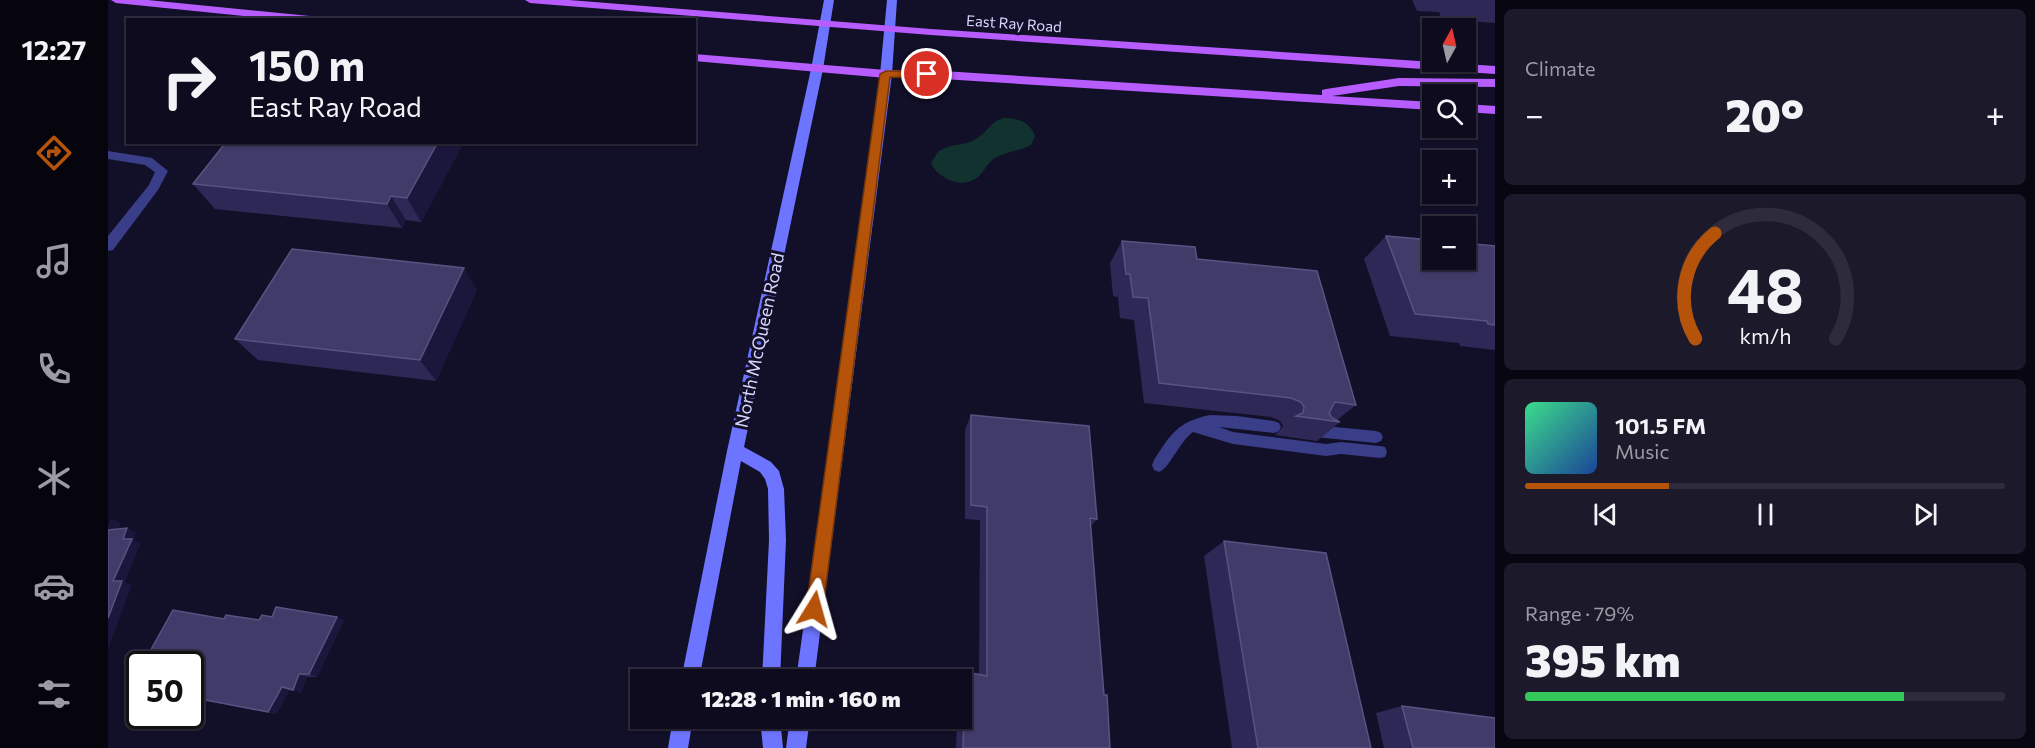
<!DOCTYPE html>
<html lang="en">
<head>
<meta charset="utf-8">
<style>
  body { margin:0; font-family:Commissioner,sans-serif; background:#1c192b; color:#f1f3f6; height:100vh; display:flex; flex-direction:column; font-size:22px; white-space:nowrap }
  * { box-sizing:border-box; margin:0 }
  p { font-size:20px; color:#9b9ba4 }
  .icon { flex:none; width:33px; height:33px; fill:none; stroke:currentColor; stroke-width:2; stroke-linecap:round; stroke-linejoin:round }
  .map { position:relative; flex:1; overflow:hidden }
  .panel { display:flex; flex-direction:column; gap:9px; padding:9px; background:#080610; width:540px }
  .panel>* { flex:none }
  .banner { position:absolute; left:18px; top:18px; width:570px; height:126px; border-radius:0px; box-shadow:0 2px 4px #0004,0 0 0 2px #2e2b3c; background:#0e0b1e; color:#f1f3f6; overflow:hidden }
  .needle { width:39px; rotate:8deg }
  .buttons { position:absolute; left:1314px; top:18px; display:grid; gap:12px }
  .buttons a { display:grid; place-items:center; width:54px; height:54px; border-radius:0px; background:#0e0b1e; box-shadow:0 2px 4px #0004,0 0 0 2px #2e2b3c; font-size:30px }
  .speed { position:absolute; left:18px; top:651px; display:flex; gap:12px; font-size:30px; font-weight:700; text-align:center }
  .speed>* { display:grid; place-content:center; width:78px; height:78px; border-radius:50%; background:#0e0b1e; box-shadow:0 2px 4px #0004,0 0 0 2px #2e2b3c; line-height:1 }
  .speed .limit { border:3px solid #111; border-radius:9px; background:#fff; color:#111 }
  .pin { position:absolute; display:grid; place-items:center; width:51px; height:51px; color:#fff; margin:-26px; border:3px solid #fff; border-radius:50%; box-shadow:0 2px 6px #0007 }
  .me { position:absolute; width:66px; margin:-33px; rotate:8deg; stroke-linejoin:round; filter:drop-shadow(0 0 4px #0008) }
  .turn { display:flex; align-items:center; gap:21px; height:126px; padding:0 24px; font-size:27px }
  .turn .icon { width:78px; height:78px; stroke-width:2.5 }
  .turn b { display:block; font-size:42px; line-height:51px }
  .big { font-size:45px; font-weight:800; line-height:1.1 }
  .panel .widget { flex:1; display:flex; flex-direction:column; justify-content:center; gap:9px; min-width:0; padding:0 21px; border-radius:9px; background:#1c192b }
  .panel .dial { align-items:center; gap:0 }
  .dial svg { height:156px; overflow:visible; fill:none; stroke:#2e2b3c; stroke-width:7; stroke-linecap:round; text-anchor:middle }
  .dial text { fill:#f1f3f6; stroke:none }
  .song { display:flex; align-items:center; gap:18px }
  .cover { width:72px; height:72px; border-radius:9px; background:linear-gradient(135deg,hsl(150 70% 55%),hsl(220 70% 35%)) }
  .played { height:6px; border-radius:3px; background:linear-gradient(90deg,#b45309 30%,#2e2b3c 30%) }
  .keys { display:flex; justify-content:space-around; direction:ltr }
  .heat { display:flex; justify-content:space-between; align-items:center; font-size:33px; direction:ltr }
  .charge { height:9px; border-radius:4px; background:linear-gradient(90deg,#34c759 79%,#2e2b3c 0) }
  .trip { position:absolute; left:522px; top:669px; width:342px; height:60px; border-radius:0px; background:#0e0b1e; box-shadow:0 2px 4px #0004,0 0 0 2px #2e2b3c; font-weight:800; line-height:60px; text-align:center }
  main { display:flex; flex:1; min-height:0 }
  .dock { display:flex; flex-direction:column; width:108px; justify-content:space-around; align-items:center; background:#06040c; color:#9b9ba4 }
  .dock .icon { width:42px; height:42px }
  .dock .current { color:#b45309 }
  .dock b { font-size:27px; color:#f1f3f6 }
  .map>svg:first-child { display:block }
  .green { fill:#12322f }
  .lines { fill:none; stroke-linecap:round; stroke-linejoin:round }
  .lane { fill:#3a3d87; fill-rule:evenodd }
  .street { fill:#3a3d87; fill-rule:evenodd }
  .secondary { fill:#6d74ff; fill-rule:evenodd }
  .primary { fill:#b75dff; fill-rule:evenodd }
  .wall { fill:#2e2856 }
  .shaded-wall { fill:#1b163c }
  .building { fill:#403b68; stroke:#585380; stroke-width:1.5 }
  .route { fill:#b45309; stroke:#753606; stroke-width:1.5 }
  .labels { text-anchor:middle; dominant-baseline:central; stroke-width:6; stroke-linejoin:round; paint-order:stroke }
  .far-street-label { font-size:15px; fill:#d8d6ff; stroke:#120f28 }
  .street-label { font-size:18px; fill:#d8d6ff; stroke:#120f28 }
</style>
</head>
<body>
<main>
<nav class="dock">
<b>12:27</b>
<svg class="icon current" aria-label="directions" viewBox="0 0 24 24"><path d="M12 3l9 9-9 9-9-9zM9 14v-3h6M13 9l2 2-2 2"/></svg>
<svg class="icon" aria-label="music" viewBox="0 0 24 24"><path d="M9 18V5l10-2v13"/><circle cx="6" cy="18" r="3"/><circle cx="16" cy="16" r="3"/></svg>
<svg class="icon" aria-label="phone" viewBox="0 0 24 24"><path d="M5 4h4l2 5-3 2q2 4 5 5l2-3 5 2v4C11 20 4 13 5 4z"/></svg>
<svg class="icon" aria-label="climate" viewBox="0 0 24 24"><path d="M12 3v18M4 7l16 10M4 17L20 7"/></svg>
<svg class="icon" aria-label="car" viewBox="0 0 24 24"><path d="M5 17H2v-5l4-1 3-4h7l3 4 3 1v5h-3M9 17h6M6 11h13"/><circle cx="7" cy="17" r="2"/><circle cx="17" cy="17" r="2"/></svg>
<svg class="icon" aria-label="filters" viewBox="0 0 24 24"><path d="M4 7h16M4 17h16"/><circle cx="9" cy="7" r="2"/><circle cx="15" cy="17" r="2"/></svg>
</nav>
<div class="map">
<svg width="1387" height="748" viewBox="0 0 1387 748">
  <rect width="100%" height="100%" fill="#120f28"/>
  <!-- green -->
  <path class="green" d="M896,118C911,118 922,122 927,136L923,145C912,151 899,151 887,158C880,162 877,170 871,176C856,190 832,180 823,164C826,158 828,152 835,149C846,143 860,146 871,137C881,130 883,121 896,118Z"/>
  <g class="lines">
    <!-- lane -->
    <path class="lane" d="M1102,415L1129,416L1166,421L1171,423L1173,427L1171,431L1166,433L1111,427L1125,432L1218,444L1233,442L1272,446L1277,447L1279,452L1277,457L1272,458L1233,454L1218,456L1125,444L1085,432C1071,442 1062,468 1051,472L1046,470L1044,465L1046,460C1063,434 1069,422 1102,415Z
      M1207,425L1268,431L1273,433L1275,437L1273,441L1268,443L1207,437L1202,435L1200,431L1202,427Z"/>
    <!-- street -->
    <path class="street" d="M0,151L44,158L60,171L50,190L5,250L0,251V236L41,185L47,172L37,165L0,159Z"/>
    <!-- secondary -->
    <path class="secondary" d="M716,0H726L715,69L636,447L663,462L671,471L676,489L678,540L672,680H654L661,540L660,489L657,479L652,472L633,461L591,680H573L619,451L703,69Z
      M779,0H789L784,74L706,680H688L772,74Z
      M565,718H585L580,748H560Z
      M652,718H672L675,748H655Z
      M682,718H702L698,748H678Z"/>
    <!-- primary -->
    <path class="primary" d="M3,0H40L212,17L217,20H174L8,3Z
      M417,0H461L823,29L1387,66V74L823,35L422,3Z
      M586,54L778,70H819L1214,95V90L1218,89L1291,78L1387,79V87L1291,86L1224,96L1324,102V110L819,78H778L586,61Z
      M1358,104L1387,106V114L1358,112Z"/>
  </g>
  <!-- wall -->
  <path class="wall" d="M1304,0H1387V23L1334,19L1331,12L1309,11Z
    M356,142L313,222L298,220L294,228L107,209L85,184Z
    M1278,236L1387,246V350L1352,346L1351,343L1282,336L1256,259Z
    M1014,241L1089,259L1248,405L1229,420L1232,422L1209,441L1167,435L1174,428L1175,426L1172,421L1163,417L1036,403L1026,320L1012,318L1010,297L1005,296L1002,263Z
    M369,290L328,381L150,360L127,339Z
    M863,415L989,519L983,526L996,695L1002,748H848L849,718H854V680H851L858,672L871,675L872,520L857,519V430Z
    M1116,541L1263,748H1124L1096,556Z
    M164,617L236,620L209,677H199L193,693L182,689L168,714L82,698V664L116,619L151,620Z
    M1294,706L1387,748H1276L1268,713Z"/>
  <!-- shaded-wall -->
  <path class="shaded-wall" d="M330,142H356L313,222L299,198Z
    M283,196L298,220L294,228L279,204Z
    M356,268L369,290L328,381L312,360Z
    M3,519L13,523L7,535L0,531V525Z
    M19,528L28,532L26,540L33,543L17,582L24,585L0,649V618L5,581L15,539Z
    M229,617L236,620L209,677L201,674Z
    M191,674L199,677L193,693L185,690Z
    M174,687L182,689L168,714L160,712Z"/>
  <!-- building -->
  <path class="building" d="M118,142H330L299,198L283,196L279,204L85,184Z
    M1278,236L1324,240V260H1358V243L1387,246V325L1380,324L1379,321L1307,314Z
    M1014,241L1087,247L1089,259L1209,271L1248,405L1227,402L1221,413L1224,418L1232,422L1188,416L1195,413L1196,407L1193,402L1183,398L1051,383L1040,298L1025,297L1022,274H1018Z
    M184,249L356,268L312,360L127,339Z
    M863,415L981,426L989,519L982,518L996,695H999L1002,748H855L858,672L879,676V507L863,505Z
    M19,528L15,539H24L5,581H14L0,618V530Z
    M1116,541L1218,553L1263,748H1150Z
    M168,607L229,617L201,674H191L185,690L174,687L160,712L82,697V664H35L65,610L116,619L118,615L151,620L154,615L164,617Z
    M32,670V679H27Z
    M1294,706L1387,718V748H1305Z"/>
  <!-- route -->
  <path class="route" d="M778,71H819L825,74L819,78L782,77L715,609L712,615L706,617L701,615L698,609L772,74Z"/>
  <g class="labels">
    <!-- far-street labels -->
    <g class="far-street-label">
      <text transform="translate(906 23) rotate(4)">East Ray Road</text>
    </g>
    <!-- street labels -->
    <g class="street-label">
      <text transform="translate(651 340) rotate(-78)">North McQueen Road</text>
    </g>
  </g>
</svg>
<div class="buttons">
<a><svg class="needle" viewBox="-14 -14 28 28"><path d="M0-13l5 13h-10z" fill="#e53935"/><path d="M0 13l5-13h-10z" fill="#9b9ba4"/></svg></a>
<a><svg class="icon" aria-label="search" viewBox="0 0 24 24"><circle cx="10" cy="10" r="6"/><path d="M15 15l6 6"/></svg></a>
<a>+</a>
<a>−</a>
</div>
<div class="speed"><div class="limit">50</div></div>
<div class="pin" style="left:819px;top:74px;background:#d93025"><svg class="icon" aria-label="arrive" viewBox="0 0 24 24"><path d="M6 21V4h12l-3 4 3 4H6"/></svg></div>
<svg class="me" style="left:706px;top:609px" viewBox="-20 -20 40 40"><path d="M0-17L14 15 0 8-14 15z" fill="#b45309" stroke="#fff" stroke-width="4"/></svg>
<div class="trip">12:28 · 1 min · 160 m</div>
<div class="banner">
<div class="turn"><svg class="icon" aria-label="right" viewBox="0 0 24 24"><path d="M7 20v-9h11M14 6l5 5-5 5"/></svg><div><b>150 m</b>East Ray Road</div></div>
</div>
</div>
<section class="panel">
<div class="widget"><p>Climate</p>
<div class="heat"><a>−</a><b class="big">20°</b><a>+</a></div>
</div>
<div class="widget dial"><svg viewBox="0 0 100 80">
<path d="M14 69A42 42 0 1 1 86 69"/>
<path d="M14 69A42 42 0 0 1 24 15" stroke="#b45309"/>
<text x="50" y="56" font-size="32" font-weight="700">48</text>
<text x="50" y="72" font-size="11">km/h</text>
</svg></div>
<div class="widget">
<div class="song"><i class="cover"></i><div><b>101.5 FM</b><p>Music</p></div></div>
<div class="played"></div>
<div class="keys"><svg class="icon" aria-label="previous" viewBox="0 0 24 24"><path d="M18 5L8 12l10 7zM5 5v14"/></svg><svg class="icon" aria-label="pause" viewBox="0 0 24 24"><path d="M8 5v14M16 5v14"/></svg><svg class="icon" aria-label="next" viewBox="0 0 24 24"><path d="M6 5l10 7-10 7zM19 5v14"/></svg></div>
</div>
<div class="widget"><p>Range · 79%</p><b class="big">395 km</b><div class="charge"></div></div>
</section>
</main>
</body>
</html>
